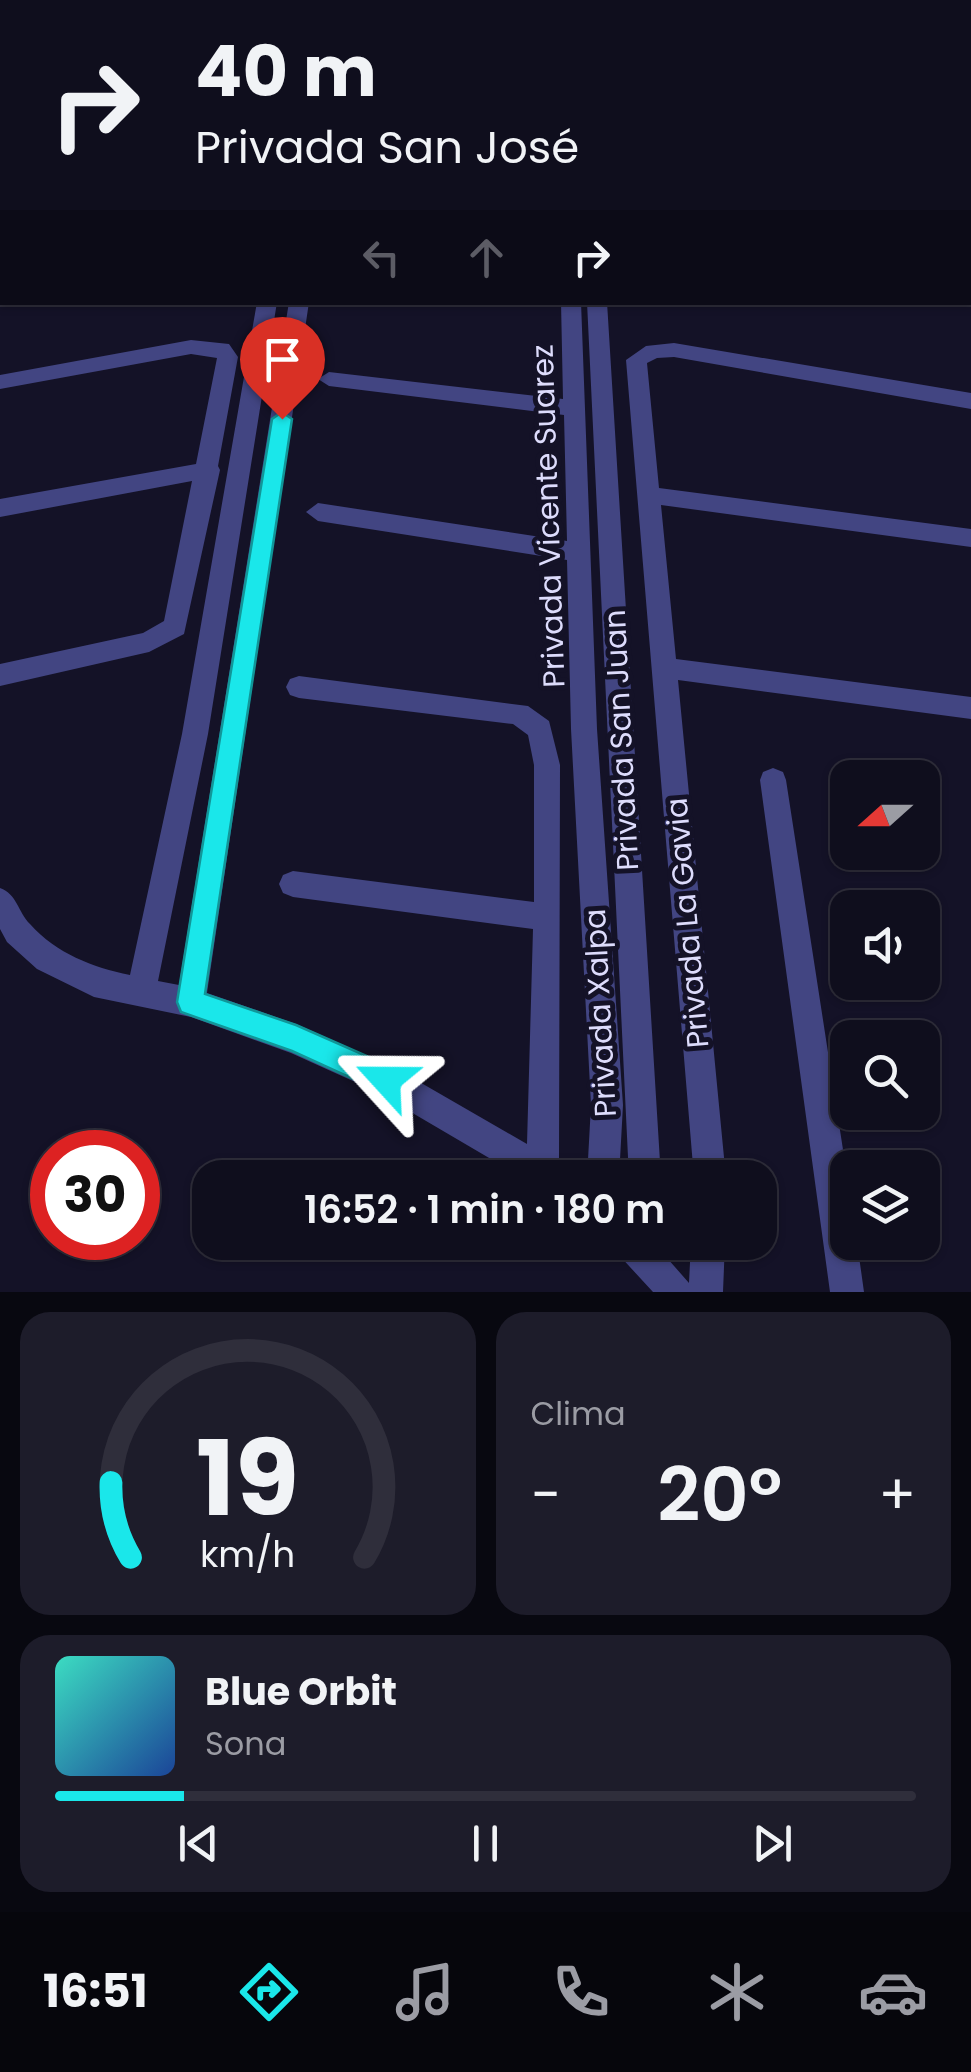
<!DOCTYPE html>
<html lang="es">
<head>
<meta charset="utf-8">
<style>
  body { margin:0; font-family:Poppins,sans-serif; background:#1d1c2a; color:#f1f3f6; height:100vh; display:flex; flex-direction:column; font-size:38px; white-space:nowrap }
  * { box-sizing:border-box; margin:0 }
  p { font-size:32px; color:#9b9ca4 }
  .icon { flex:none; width:55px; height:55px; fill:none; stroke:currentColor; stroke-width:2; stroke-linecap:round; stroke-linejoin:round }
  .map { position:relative; height:1292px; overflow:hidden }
  .drawer { display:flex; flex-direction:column; gap:20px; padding:20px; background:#080810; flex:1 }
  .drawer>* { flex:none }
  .guide { position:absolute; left:0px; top:0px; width:972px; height:305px; box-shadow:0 2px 8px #0004,0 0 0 2px #2f2e3b; background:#0f0e1d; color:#f1f3f6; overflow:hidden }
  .needle { width:65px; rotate:249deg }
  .tools { position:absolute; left:830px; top:760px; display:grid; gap:20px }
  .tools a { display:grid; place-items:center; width:110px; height:110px; border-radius:20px; background:#0f0e1d; box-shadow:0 2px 8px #0004,0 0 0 2px #2f2e3b; font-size:50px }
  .speed { position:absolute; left:30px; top:1130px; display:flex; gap:20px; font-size:50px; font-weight:700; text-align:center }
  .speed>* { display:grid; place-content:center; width:130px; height:130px; border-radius:50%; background:#0f0e1d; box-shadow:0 2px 8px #0004,0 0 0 2px #2f2e3b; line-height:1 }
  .speed .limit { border:15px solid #d22; background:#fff; color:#111 }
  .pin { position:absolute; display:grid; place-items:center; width:85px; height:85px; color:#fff; margin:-102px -42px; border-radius:50% 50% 50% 0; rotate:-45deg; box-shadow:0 0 10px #0007 }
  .pin .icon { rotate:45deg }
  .me { position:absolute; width:110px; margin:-55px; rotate:294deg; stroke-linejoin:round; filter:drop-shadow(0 0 8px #0008) }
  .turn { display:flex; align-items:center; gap:35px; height:210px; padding:0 30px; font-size:45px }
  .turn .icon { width:130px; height:130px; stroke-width:2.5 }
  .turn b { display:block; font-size:70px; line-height:85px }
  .lanes { display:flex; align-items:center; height:95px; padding:0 30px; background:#0003; justify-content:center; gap:50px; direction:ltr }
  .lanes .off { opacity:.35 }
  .big { font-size:75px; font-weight:600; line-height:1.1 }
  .drawer .tile { flex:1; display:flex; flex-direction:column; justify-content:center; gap:15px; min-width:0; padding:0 35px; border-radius:30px; background:#1d1c2a }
  .drawer .dial { align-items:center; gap:0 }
  .dial svg { height:260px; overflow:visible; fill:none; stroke:#2f2e3b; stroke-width:7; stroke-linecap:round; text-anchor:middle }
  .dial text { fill:#f1f3f6; stroke:none }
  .song { display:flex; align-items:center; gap:30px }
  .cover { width:120px; height:120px; border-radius:15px; background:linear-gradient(135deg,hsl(170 70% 55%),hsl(220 70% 35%)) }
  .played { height:10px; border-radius:5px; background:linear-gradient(90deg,#1ae7ea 15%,#2f2e3b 15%) }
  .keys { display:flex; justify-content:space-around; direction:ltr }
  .heat { display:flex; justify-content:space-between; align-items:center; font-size:55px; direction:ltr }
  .drawer .tiles { flex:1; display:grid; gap:20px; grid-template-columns:1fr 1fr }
  .tile:last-child { grid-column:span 2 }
  .trip { position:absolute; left:192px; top:1160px; width:585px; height:100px; border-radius:30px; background:#0f0e1d; box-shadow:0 2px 8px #0004,0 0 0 2px #2f2e3b; font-weight:600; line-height:100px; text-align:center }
  .tab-bar { display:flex; height:160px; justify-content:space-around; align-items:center; background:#06060c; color:#9b9ca4 }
  .tab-bar .icon { width:70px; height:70px }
  .tab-bar .on { color:#1ae7ea }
  .tab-bar b { font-size:45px; color:#f1f3f6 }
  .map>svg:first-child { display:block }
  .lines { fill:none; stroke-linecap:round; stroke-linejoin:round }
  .minor { fill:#424582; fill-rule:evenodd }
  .route { fill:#1ae7ea; stroke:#119698; stroke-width:2.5 }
  .labels { text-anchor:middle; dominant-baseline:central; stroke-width:10; stroke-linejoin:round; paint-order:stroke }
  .street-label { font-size:30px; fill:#dddcfc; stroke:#141227 }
</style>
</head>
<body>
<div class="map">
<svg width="971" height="1292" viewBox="0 0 971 1292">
  <rect width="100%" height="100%" fill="#141227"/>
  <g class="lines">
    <!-- minor -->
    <path class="minor" d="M310,0H326V2H310Z
      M377,0H415L416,2H379Z
      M759,0H775L776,2H760Z
      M916,0H932L933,2H917Z
      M2,16V26L0,27V17Z
      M970,47H971V57H970Z
      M0,93H2V103H0Z
      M970,95H971V105H970Z
      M970,161H971V173H970Z
      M0,172H2V182H0Z
      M257,302H277L208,734L158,981L179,985L289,302H309L207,993L296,1024L397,1069L527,1144L533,929L293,897L283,893L279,884L283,875L293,871L534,902V765L528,735L513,724L299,698L290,695L286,687L290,679L299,676L528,706L549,721L560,765L559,1162L567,1166L571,1178H523L375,1091L291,1053L191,1017L94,997L37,969L7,942L0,929V888C17,894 18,912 30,924C57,954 92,967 130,975L182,734Z
      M561,302H581L597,729L623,1105L619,1178H587L591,1105L571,729L567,560L318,521L306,512L318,503L567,541L564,415L329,386L318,379L329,372L563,399Z
      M587,302H607L661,1178H629Z
      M191,340L229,344L238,357L218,466L220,470L184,634L149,652L0,686V664L143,633L164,621L192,481L0,517V499L196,464L217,358L191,354L0,389V375Z
      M674,343L971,393V409L674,357L657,358L647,363L659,488L971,529V547L661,505L676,659L971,697V719L678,680L726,1178H694L626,360L646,346Z
      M773,768L783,772L786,780L848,1182V1242H857L864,1292H830L760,780L763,772Z
      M613,1242H653L689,1283L691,1242H725L723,1292H653L618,1254Z"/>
  </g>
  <!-- route -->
  <path class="route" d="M282,412L292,419L205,994L296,1025L396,1069L400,1080L396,1090L386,1094L292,1051L181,1012L177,1002L272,419Z"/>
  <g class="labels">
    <!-- street labels -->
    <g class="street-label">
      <text transform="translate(548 516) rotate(-92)">Privada Vicente Suarez</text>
      <text transform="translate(621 740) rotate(-93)">Privada San Juan</text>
      <text transform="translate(687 923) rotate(-95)">Privada La Gavia</text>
      <text transform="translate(600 1013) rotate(-93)">Privada Xalpa</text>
    </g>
  </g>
</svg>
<div class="tools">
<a><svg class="needle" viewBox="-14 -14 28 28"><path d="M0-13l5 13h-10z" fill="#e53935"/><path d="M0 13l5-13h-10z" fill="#9b9ca4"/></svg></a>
<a><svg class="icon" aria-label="sound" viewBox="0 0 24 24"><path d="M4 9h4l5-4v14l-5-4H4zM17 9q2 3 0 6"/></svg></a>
<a><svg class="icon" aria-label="search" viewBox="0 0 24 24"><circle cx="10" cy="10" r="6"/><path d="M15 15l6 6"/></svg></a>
<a><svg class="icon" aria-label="layers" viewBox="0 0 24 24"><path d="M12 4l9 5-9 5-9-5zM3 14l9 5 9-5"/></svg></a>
</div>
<div class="speed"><div class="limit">30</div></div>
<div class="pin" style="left:282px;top:419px;background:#d93025"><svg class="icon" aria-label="arrive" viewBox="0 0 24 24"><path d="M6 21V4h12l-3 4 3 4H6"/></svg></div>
<svg class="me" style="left:386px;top:1080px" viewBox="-20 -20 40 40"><path d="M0-17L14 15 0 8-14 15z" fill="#1ae7ea" stroke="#fff" stroke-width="4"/></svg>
<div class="trip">16:52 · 1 min · 180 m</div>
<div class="guide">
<div class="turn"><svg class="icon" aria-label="right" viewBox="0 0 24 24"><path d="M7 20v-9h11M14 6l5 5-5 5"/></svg><div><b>40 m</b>Privada San José</div></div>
<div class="lanes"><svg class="icon off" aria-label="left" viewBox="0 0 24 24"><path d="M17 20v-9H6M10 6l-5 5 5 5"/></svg><svg class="icon off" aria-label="ahead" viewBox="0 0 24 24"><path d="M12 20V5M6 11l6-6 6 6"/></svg><svg class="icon" aria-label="right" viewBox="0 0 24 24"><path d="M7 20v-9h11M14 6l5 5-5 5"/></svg></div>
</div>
</div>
<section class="drawer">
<div class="tiles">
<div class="tile dial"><svg viewBox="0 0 100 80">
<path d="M14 69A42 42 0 1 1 86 69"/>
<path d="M14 69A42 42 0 0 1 8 46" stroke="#1ae7ea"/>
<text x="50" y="56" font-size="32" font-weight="700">19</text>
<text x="50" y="72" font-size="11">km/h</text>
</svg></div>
<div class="tile"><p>Clima</p>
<div class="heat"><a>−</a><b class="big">20°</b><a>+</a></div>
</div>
<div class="tile">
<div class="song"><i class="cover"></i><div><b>Blue Orbit</b><p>Sona</p></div></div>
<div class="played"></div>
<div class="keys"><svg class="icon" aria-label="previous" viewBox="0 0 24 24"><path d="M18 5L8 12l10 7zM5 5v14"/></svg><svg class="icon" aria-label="pause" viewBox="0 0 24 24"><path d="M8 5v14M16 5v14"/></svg><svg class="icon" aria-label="next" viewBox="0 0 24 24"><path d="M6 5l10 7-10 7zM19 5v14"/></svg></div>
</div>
</div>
</section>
<nav class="tab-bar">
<b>16:51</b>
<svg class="icon on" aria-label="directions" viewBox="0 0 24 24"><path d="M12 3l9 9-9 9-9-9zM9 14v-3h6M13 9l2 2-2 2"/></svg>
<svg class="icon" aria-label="music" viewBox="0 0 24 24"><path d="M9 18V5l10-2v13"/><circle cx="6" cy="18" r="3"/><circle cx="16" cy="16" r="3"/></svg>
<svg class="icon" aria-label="phone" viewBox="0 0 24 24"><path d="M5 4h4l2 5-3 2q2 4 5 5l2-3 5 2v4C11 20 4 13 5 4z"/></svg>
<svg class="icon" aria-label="climate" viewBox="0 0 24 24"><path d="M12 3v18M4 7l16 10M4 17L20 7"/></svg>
<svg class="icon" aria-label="car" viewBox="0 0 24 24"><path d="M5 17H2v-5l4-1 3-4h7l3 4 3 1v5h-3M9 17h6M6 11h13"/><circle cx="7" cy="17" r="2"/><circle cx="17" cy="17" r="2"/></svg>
</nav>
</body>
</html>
